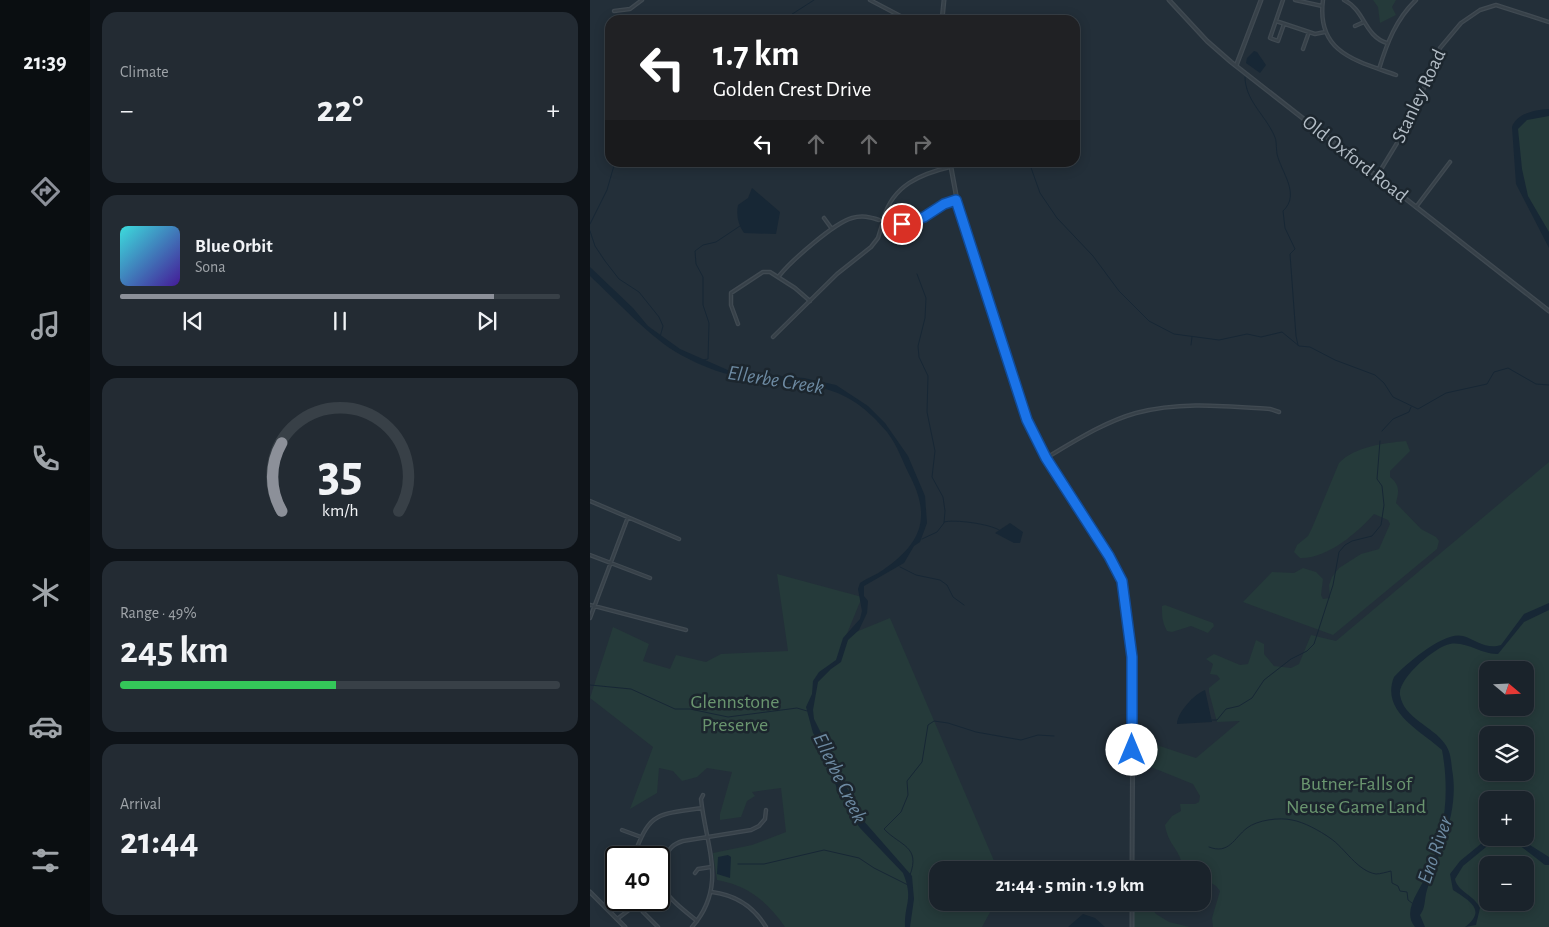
<!DOCTYPE html>
<html lang="en">
<head>
<meta charset="utf-8">
<style>
  body { margin:0; font-family:"Alegreya Sans",sans-serif; background:#232b33; color:#f1f3f6; height:100vh; display:flex; flex-direction:column; font-size:19px; white-space:nowrap }
  * { box-sizing:border-box; margin:0 }
  p { font-size:16px; color:#9fa4a9 }
  .icon { flex:none; width:28px; height:28px; fill:none; stroke:currentColor; stroke-width:2; stroke-linecap:round; stroke-linejoin:round }
  .map { position:relative; flex:1; overflow:hidden }
  .side { display:flex; flex-direction:column; gap:12px; padding:12px; background:#0e1318; width:500px }
  .side>* { flex:none }
  .top-card { position:absolute; left:15px; top:15px; width:475px; height:152px; border-radius:15px; box-shadow:0 2px 12px #0003,0 0 0 1px #384047; background:#202124; color:#fff; overflow:hidden }
  .needle { width:32px; rotate:109deg }
  .tools { position:absolute; left:889px; top:661px; display:grid; gap:10px }
  .tools a { display:grid; place-items:center; width:55px; height:55px; border-radius:10px; background:#1a232b; box-shadow:0 2px 12px #0003,0 0 0 1px #384047; font-size:25px }
  .speed { position:absolute; left:15px; top:846px; display:flex; gap:10px; font-size:25px; font-weight:700; text-align:center }
  .speed>* { display:grid; place-content:center; width:65px; height:65px; border-radius:50%; background:#1a232b; box-shadow:0 2px 12px #0003,0 0 0 1px #384047; line-height:1 }
  .speed .limit { border:2px solid #111; border-radius:8px; background:#fff; color:#111 }
  .pin { position:absolute; display:grid; place-items:center; width:42px; height:42px; color:#fff; margin:-21px; border:2px solid #fff; border-radius:50%; box-shadow:0 1px 5px #0007 }
  .me { position:absolute; width:55px; margin:-28px; rotate:0deg; stroke-linejoin:round; filter:drop-shadow(0 0 4px #0008) }
  .turn { display:flex; align-items:center; gap:18px; height:105px; padding:0 25px; font-size:22px }
  .turn .icon { width:65px; height:65px; stroke-width:2.5 }
  .turn b { display:block; font-size:35px; line-height:42px }
  .lanes { display:flex; align-items:center; height:48px; padding:0 25px; background:#0003; justify-content:center; gap:25px; direction:ltr }
  .lanes .off { opacity:.35 }
  .big { font-size:38px; font-weight:600; line-height:1.1 }
  .side .card { flex:1; display:flex; flex-direction:column; justify-content:center; gap:8px; min-width:0; padding:0 18px; border-radius:15px; background:#232b33 }
  .side .dial { align-items:center; gap:0 }
  .dial svg { height:130px; overflow:visible; fill:none; stroke:#384047; stroke-width:7; stroke-linecap:round; text-anchor:middle }
  .dial text { fill:#f1f3f6; stroke:none }
  .song { display:flex; align-items:center; gap:15px }
  .cover { width:60px; height:60px; border-radius:8px; background:linear-gradient(135deg,hsl(180 70% 55%),hsl(260 70% 35%)) }
  .played { height:5px; border-radius:2px; background:linear-gradient(90deg,#8c9099 85%,#384047 85%) }
  .keys { display:flex; justify-content:space-around; direction:ltr }
  .heat { display:flex; justify-content:space-between; align-items:center; font-size:28px; direction:ltr }
  .charge { height:8px; border-radius:4px; background:linear-gradient(90deg,#34c759 49%,#384047 0) }
  .trip { position:absolute; left:339px; top:861px; width:282px; height:50px; border-radius:15px; background:#1a232b; box-shadow:0 2px 12px #0003,0 0 0 1px #384047; font-weight:600; line-height:50px; text-align:center }
  main { display:flex; flex:1; min-height:0 }
  .tab-bar { display:flex; flex-direction:column; width:90px; justify-content:space-around; align-items:center; background:#0a0e11; color:#9fa4a9 }
  .tab-bar .icon { width:35px; height:35px }
  .tab-bar .on { color:#8c9099 }
  .tab-bar b { font-size:22px; color:#f1f3f6 }
  .map>svg:first-child { display:block }
  .green { fill:#253a3a; fill-rule:evenodd }
  .water { fill:#172735 }
  .lines { fill:none; stroke-linecap:round; stroke-linejoin:round }
  .stream { stroke:#172735; stroke-width:1 }
  .minor-casing { stroke:#404a52; stroke-width:4.5 }
  .tertiary-casing { stroke:#404a52; stroke-width:5 }
  .minor { stroke:#374149; stroke-width:2 }
  .tertiary { stroke:#374149; stroke-width:2.5 }
  .route-casing { stroke:#114b97; stroke-width:12 }
  .route { stroke:#1a73e8; stroke-width:9 }
  .labels { text-anchor:middle; dominant-baseline:central; stroke-width:5; stroke-linejoin:round; paint-order:stroke }
  .street-label { font-size:20px; fill:#b2bcc5; stroke:#1c262e }
  .park-label { font-size:20px; fill:#6a956f; stroke:#1c262e }
  .water-label { font-size:21px; font-style:italic; fill:#6d8aa2; stroke:#1c262e }
</style>
</head>
<body>
<main>
<nav class="tab-bar">
<b>21:39</b>
<svg class="icon on" aria-label="directions" viewBox="0 0 24 24"><path d="M12 3l9 9-9 9-9-9zM9 14v-3h6M13 9l2 2-2 2"/></svg>
<svg class="icon" aria-label="music" viewBox="0 0 24 24"><path d="M9 18V5l10-2v13"/><circle cx="6" cy="18" r="3"/><circle cx="16" cy="16" r="3"/></svg>
<svg class="icon" aria-label="phone" viewBox="0 0 24 24"><path d="M5 4h4l2 5-3 2q2 4 5 5l2-3 5 2v4C11 20 4 13 5 4z"/></svg>
<svg class="icon" aria-label="climate" viewBox="0 0 24 24"><path d="M12 3v18M4 7l16 10M4 17L20 7"/></svg>
<svg class="icon" aria-label="car" viewBox="0 0 24 24"><path d="M5 17H2v-5l4-1 3-4h7l3 4 3 1v5h-3M9 17h6M6 11h13"/><circle cx="7" cy="17" r="2"/><circle cx="17" cy="17" r="2"/></svg>
<svg class="icon" aria-label="filters" viewBox="0 0 24 24"><path d="M4 7h16M4 17h16"/><circle cx="9" cy="7" r="2"/><circle cx="15" cy="17" r="2"/></svg>
</nav>
<section class="side">
<div class="card"><p>Climate</p>
<div class="heat"><a>−</a><b class="big">22°</b><a>+</a></div>
</div>
<div class="card">
<div class="song"><i class="cover"></i><div><b>Blue Orbit</b><p>Sona</p></div></div>
<div class="played"></div>
<div class="keys"><svg class="icon" aria-label="previous" viewBox="0 0 24 24"><path d="M18 5L8 12l10 7zM5 5v14"/></svg><svg class="icon" aria-label="pause" viewBox="0 0 24 24"><path d="M8 5v14M16 5v14"/></svg><svg class="icon" aria-label="next" viewBox="0 0 24 24"><path d="M6 5l10 7-10 7zM19 5v14"/></svg></div>
</div>
<div class="card dial"><svg viewBox="0 0 100 80">
<path d="M14 69A42 42 0 1 1 86 69"/>
<path d="M14 69A42 42 0 0 1 14 27" stroke="#8c9099"/>
<text x="50" y="56" font-size="32" font-weight="700">35</text>
<text x="50" y="72" font-size="11">km/h</text>
</svg></div>
<div class="card"><p>Range · 49%</p><b class="big">245 km</b><div class="charge"></div></div>
<div class="card"><p>Arrival</p><b class="big">21:44</b></div>
</section>
<div class="map">
<svg width="959" height="927" viewBox="0 0 959 927">
  <rect width="100%" height="100%" fill="#232f39"/>
  <!-- green -->
  <path class="green" d="M783,0H806L802,7L806,15L790,23L788,7Z
    M959,112V239L931,184L926,131L929,120Z
    M816,441L820,451L800,471V477C810,485 809,491 806,503L831,529L846,537L849,541L847,549L743,635L653,602L682,572L704,573L713,568L726,572L733,579L731,595L733,599L740,598L739,585L742,577L749,568L771,554L789,549L800,524L798,520L784,514C767,533 737,559 710,558L704,552L707,545L718,536L722,528L749,463C764,447 794,443 816,441Z
    M959,462V927H623L622,918L630,891L626,886L613,878L612,870H593C591,849 578,846 575,825L582,816L591,811L590,804H605L609,802L610,796L603,784L546,761L545,738L606,758L650,721L627,722L619,692V688L630,679L627,675L620,674L623,664L616,659L624,654L650,665L658,664L666,640L674,644V654L684,666L701,668L709,664L721,635L746,641ZM898,670H935V708H898ZM898,735H935V772H898ZM898,800H935V838H898ZM898,865H935V902H898Z
    M187,574L272,597L256,636L300,618L408,870H348V902L405,903L392,927H195C177,901 157,885 127,880L123,853L162,845L196,832L191,788L162,792L165,796L157,801L151,817L130,820V814L142,772L117,768L107,777L92,781L83,771L69,768L67,793L40,809L63,747L0,698L23,627L59,644L53,661L80,669L86,655L116,662L131,654L198,651Z
    M575,605L623,623L624,626L618,633L601,626L582,632L577,631C572,621 572,617 572,606Z
    M544,903H557L566,914L579,922L600,927H544Z"/>
  <!-- water -->
  <path class="water" d="M664,51L667,52L676,65L670,73L656,63L657,58Z
    M959,109V116L937,120L928,129L932,169L938,196L959,232V248L926,184L922,127C927,113 945,110 959,109Z
    M162,188L190,212L186,234L154,233C148,225 146,215 148,205L158,198Z
    M0,267L43,308L58,326L90,349L140,371L214,378L246,385L278,406L295,423L318,456L335,496L337,523L330,542L324,546L314,563L274,586V596L278,601L277,613L269,630L258,640L251,662L241,669L228,682L223,710L224,719L242,755L250,779L262,795L265,811L322,876L324,899L320,927H315C314,903 324,900 313,873L270,828L259,813L257,802L247,789L233,747L223,733L216,707L222,694L223,681L229,672L246,660L253,638L270,619L272,611L268,589L270,583C277,578 286,575 293,570C329,545 342,520 321,478C313,463 308,446 297,432C254,380 221,387 162,379C137,376 113,367 91,355C60,338 26,300 0,276Z
    M420,523L433,532L430,543H424L405,533Z
    M959,603V610L934,622L908,654C892,655 877,641 860,644C846,646 807,679 810,695C814,719 843,726 855,744C861,752 861,761 862,769C870,812 849,851 837,890C834,900 836,907 830,915L835,927H825C811,911 831,889 837,874C855,834 860,793 852,750C832,731 790,712 804,677C817,663 854,631 873,636C886,640 897,650 911,645L934,614Z
    M615,690L622,722L587,724C587,713 604,694 615,690Z
    M898,838H907L873,866L865,879C867,891 885,896 890,908L886,925L875,927C898,910 878,900 863,890L860,874L870,861Z
    M920,838H929L959,857V865H955Z
    M138,855L141,857L140,878L127,874L128,857Z
    M493,914L505,918L515,927H478Z"/>
  <g class="lines">
    <!-- stream -->
    <path class="stream" d="M193,20L224,0
      M655,77C655,100 675,115 684,135C687,141 686,147 687,154C691,172 711,194 693,211L695,228L705,249L700,254L706,336L708,345
      M439,162L450,193L467,218L503,256L529,291L559,321L584,334L629,340L657,334L671,337L692,332L709,346L720,347L745,360L785,375L794,383L803,397L828,409L856,393L897,384L904,372L918,368L946,384L959,385
      M0,224L17,190L25,162
      M0,231L5,246L15,261L29,279L49,292L69,317L73,326L70,337
      M327,274L336,298L335,318L328,346L329,357L338,376L337,412L345,451L342,477L353,497L355,511L354,523L347,532L332,539
      M601,345L602,337
      M113,360L118,359L119,323L113,305V277L106,264L105,251L113,245L126,242L150,226
      M792,431L803,419L819,412L821,407
      M354,522C364,519 400,524 409,530
      M310,567L326,575L350,580L357,585L363,597L374,605
      M0,685L41,689L85,709H100L138,717L207,708L217,711
      M622,720H627L636,709L649,706L662,698L674,680L701,659L717,651L724,644L743,585L749,552L755,545L762,541L782,536L791,525L794,505L792,486L787,479L790,441
      M619,847C639,855 644,838 657,828C667,820 690,817 702,820C714,822 730,831 740,838C755,848 767,871 786,874C790,874 797,872 801,871L802,883L808,886L810,891L817,892L818,900L822,903
      M148,864H174L234,850L269,858L284,868L318,885
      M320,875C331,846 310,846 294,829L311,812L318,795L317,781L332,762L338,725L344,721L358,723L386,732L431,740L448,735L464,736"/>
    <defs>
      <path id="minor" d="M280,0L318,20
        M693,0L680,38L688,41L694,24
        M705,0L732,6
        M733,0C726,53 767,61 806,75
        M754,0C775,10 774,36 797,43
        M24,11L40,9L52,0
        M686,21L725,34L735,32
        M765,26L774,22
        M713,49L719,32
        M789,69C797,43 806,19 826,0
        M787,176L821,120L850,48L871,23L890,10L906,5L959,22
        M826,207L860,162
        M294,217C303,186 330,174 360,167
        M234,218L242,229
        M297,222C327,230 340,205 365,200
        M189,276C201,261 244,223 262,218C272,215 280,217 289,220
        M148,324L141,305V293L173,272H180L205,288L220,301
        M183,337L247,274L281,247L288,238L292,225
        M456,458C485,441 514,422 546,413C590,401 635,406 680,409L689,412
        M0,501L89,539
        M0,555L60,578
        M0,605L96,630
        M0,618L38,517
        M32,830L51,837
        M43,858C60,811 66,815 112,808
        M105,873L108,869L121,867
        M122,892C145,895 164,907 176,927
        M45,900L53,912L68,927
        M27,919L47,904
        M107,921C85,902 62,891 75,859C78,849 83,844 93,841L161,830L169,826L175,819L176,810
        M102,927C138,886 116,847 111,799L113,795"/>
      <path id="tertiary" d="M579,0L617,41L641,62L959,311
        M352,20L354,0
        M646,66L671,0
        M360,162L370,216L437,420L456,458L519,556L533,585L543,665L542,870
        M0,892L35,927
        M542,902V927"/>
    </defs>
    <!-- minor casing -->
    <use href="#minor" class="minor-casing"/>
    <!-- tertiary casing -->
    <use href="#tertiary" class="tertiary-casing"/>
    <!-- minor -->
    <use href="#minor" class="minor"/>
    <!-- tertiary -->
    <use href="#tertiary" class="tertiary"/>
  </g>
  <g class="lines">
    <defs>
      <path id="route" d="M312,224L334,217L354,204L366,200L437,420L456,458L519,556L532,581L542,657V750"/>
    </defs>
    <!-- route casing -->
    <use href="#route" class="route-casing"/>
    <!-- route -->
    <use href="#route" class="route"/>
  </g>
  <g class="labels">
    <!-- street labels -->
    <g class="street-label">
      <text transform="translate(829 96) rotate(-65)">Stanley Road</text>
      <text transform="translate(765 159) rotate(38)">Old Oxford Road</text>
    </g>
    <!-- park labels -->
    <g class="park-label">
      <text x="145" y="702">Glennstone<tspan x="145" dy="23">Preserve</tspan></text>
      <text x="766" y="784">Butner-Falls of<tspan x="766" dy="23">Neuse Game Land</tspan></text>
    </g>
    <!-- water labels -->
    <g class="water-label">
      <text transform="translate(186 380) rotate(9)">Ellerbe Creek</text>
      <text transform="translate(250 778) rotate(64)">Ellerbe Creek</text>
      <text transform="translate(845 850) rotate(-71)">Eno River</text>
    </g>
  </g>
</svg>
<div class="tools">
<a><svg class="needle" viewBox="-14 -14 28 28"><path d="M0-13l5 13h-10z" fill="#e53935"/><path d="M0 13l5-13h-10z" fill="#9fa4a9"/></svg></a>
<a><svg class="icon" aria-label="layers" viewBox="0 0 24 24"><path d="M12 4l9 5-9 5-9-5zM3 14l9 5 9-5"/></svg></a>
<a>+</a>
<a>−</a>
</div>
<div class="speed"><div class="limit">40</div></div>
<div class="pin" style="left:312px;top:224px;background:#d93025"><svg class="icon" aria-label="arrive" viewBox="0 0 24 24"><path d="M6 21V4h12l-3 4 3 4H6"/></svg></div>
<svg class="me" style="left:542px;top:750px" viewBox="-20 -20 40 40"><circle r="19" fill="#fff"/><path d="M0-13L10 11 0 6-10 11z" fill="#1a73e8"/></svg>
<div class="trip">21:44 · 5 min · 1.9 km</div>
<div class="top-card">
<div class="turn"><svg class="icon" aria-label="left" viewBox="0 0 24 24"><path d="M17 20v-9H6M10 6l-5 5 5 5"/></svg><div><b>1.7 km</b>Golden Crest Drive</div></div>
<div class="lanes"><svg class="icon" aria-label="left" viewBox="0 0 24 24"><path d="M17 20v-9H6M10 6l-5 5 5 5"/></svg><svg class="icon off" aria-label="ahead" viewBox="0 0 24 24"><path d="M12 20V5M6 11l6-6 6 6"/></svg><svg class="icon off" aria-label="ahead" viewBox="0 0 24 24"><path d="M12 20V5M6 11l6-6 6 6"/></svg><svg class="icon off" aria-label="right" viewBox="0 0 24 24"><path d="M7 20v-9h11M14 6l5 5-5 5"/></svg></div>
</div>
</div>
</main>
</body>
</html>
